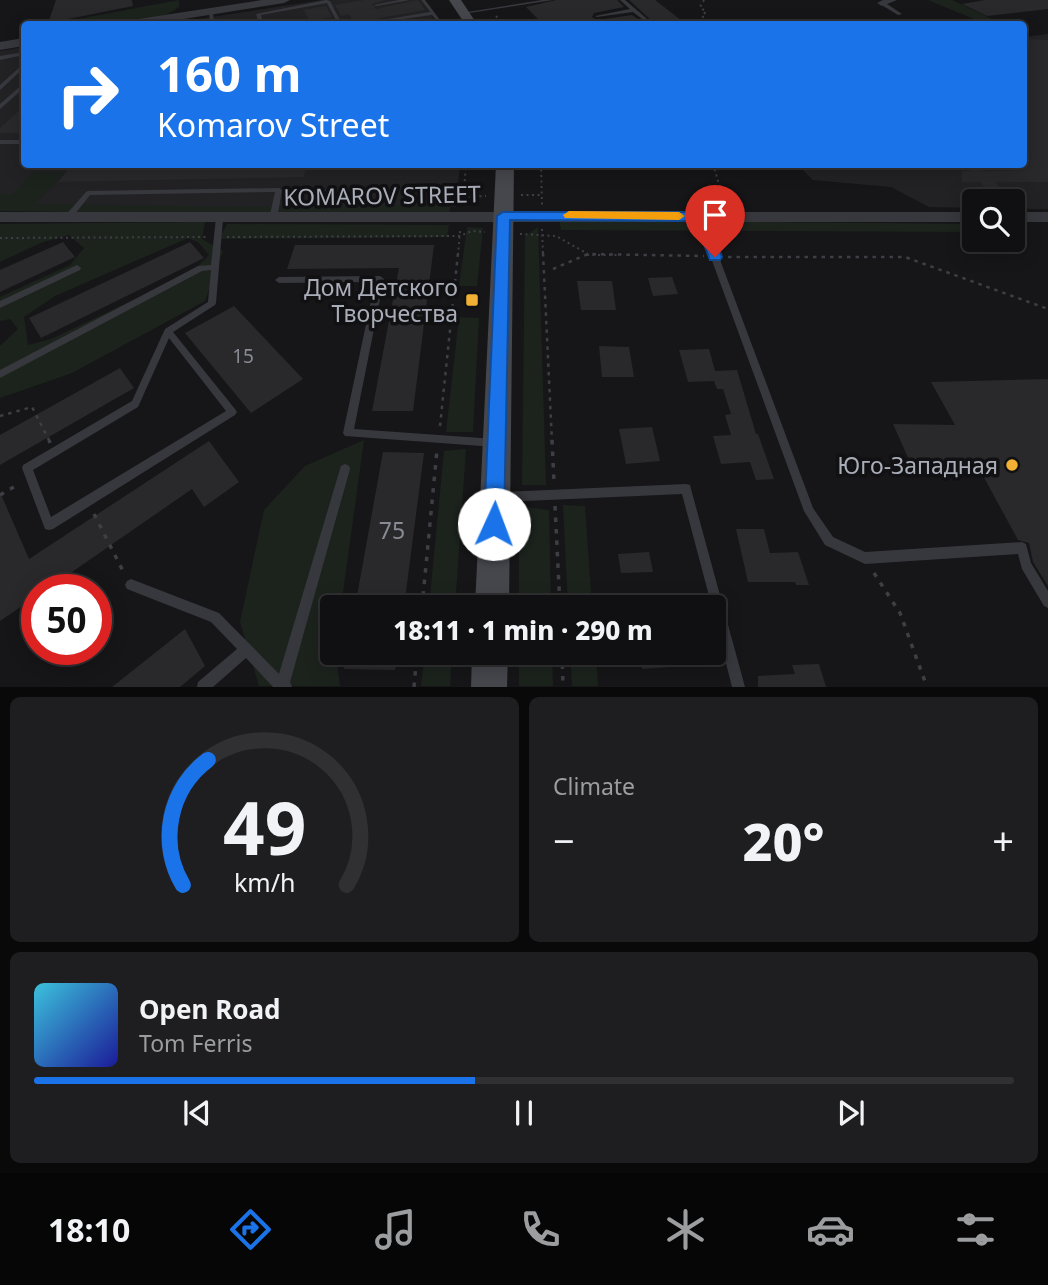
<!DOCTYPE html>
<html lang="en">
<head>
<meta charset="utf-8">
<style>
  body { margin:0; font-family:"Noto Sans",sans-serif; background:#1e1e20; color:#f1f3f6; height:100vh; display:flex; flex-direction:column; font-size:26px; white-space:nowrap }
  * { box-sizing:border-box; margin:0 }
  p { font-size:23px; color:#9c9d9f }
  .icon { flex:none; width:38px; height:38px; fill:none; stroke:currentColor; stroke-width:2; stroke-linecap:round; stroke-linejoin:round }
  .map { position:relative; height:687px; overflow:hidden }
  .sheet { display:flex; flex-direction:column; gap:10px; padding:10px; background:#09090a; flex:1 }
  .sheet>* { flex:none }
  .guide { position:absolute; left:21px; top:21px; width:1006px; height:147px; border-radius:7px; box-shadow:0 4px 18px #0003,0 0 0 2px #303032; background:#1a73e8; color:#fff; overflow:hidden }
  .controls { position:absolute; left:962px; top:189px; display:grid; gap:14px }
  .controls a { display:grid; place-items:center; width:63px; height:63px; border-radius:7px; background:#101012; box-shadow:0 4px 18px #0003,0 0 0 2px #303032; font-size:35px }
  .speed { position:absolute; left:21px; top:574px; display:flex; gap:14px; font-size:35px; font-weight:700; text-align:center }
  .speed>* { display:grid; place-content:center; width:91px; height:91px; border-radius:50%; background:#101012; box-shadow:0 4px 18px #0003,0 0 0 2px #303032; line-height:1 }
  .speed .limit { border:10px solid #d22; background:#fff; color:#111 }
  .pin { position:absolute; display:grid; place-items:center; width:60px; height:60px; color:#fff; margin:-72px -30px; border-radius:50% 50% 50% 0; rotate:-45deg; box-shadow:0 0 7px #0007 }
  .pin .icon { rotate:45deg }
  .me { position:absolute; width:77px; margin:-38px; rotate:2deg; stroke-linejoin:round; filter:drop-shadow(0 0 5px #0008) }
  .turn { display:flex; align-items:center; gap:24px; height:147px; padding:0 21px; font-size:32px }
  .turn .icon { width:91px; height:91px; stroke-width:2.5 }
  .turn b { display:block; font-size:49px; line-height:60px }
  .big { font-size:52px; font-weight:800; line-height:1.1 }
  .sheet .tile { flex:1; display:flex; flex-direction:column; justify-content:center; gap:10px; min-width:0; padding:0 24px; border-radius:10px; background:#1e1e20 }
  .sheet .dial { align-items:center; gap:0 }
  .dial svg { height:182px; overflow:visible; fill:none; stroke:#303032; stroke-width:7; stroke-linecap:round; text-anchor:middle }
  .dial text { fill:#f1f3f6; stroke:none }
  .song { display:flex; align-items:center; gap:21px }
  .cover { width:84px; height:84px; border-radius:10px; background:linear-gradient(135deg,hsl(190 70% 55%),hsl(240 70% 35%)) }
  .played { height:7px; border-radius:4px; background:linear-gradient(90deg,#1a73e8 45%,#303032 45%) }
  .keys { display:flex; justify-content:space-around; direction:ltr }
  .heat { display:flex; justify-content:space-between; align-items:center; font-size:38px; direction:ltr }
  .sheet .tiles { flex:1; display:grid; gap:10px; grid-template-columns:1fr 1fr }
  .tile:last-child { grid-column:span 2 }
  .trip { position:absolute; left:320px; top:595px; width:406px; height:70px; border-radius:7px; background:#101012; box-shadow:0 4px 18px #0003,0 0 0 2px #303032; font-weight:800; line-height:70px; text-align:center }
  .tab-bar { display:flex; height:112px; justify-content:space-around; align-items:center; background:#060607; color:#9c9d9f }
  .tab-bar .icon { width:49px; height:49px }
  .tab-bar .on { color:#1a73e8 }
  .tab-bar b { font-size:32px; color:#f1f3f6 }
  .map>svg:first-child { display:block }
  .built { fill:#222225 }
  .green { fill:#1c231d; fill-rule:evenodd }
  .building { fill:#29292c }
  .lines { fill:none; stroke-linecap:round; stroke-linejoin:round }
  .path-far2 { stroke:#3d3f44; stroke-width:2; stroke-dasharray:2 3.5; stroke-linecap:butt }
  .path-far1 { stroke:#3d3f44; stroke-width:2.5; stroke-dasharray:3.5 5; stroke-linecap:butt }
  .path { stroke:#3d3f44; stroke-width:3.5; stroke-dasharray:4.5 7; stroke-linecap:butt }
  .service { fill:#37383d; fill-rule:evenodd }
  .minor { fill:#37383d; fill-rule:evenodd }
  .tertiary { fill:#37383d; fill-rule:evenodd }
  .secondary { fill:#45474d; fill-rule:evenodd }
  .route { fill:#1a73e8; stroke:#114b97; stroke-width:2 }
  .slow { fill:#f59e0b }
  .poi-dot { fill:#f2b134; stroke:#111113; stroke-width:2.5 }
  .labels { text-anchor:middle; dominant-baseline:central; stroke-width:7; stroke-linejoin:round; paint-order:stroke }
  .number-label { font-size:19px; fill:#888b94 }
  .street-label { font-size:23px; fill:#a8adb8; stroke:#111113 }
  .poi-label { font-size:23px; fill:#a8adb8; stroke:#111113; text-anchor:end }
  .near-number-label { font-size:23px; fill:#888b94 }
</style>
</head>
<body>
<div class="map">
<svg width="1048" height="687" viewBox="0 0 1048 687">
  <rect width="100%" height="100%" fill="#161618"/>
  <!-- built -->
  <path class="built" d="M322,0H421L437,24H166Z
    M1048,34V209H1013V201H975V208L929,207L891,187L813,180L798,165L1024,164V37Z
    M24,47V164L460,165L456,207L0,211V51Z"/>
  <!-- green -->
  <path class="green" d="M179,0V7C149,30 87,24 51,24Z
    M928,0H952L996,21H979Z
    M34,172H66L35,204L278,207L451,205L449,213L274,215L0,211V194H12Z
    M559,220L975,224V232L561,230Z
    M205,222L202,239L223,251L205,301L72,373L0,398V346L18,329L10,319L0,321V297L70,265L84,248L69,235L43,242L0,262V224ZM188,238L198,242L209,255L192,272L51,339L28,345L24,317L55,296Z
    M227,224L449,225L447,237L219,239Z
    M467,227L483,228L477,286H459Z
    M538,227L546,485H522L525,236Z
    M459,317L479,318L473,432H446Z
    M364,440L341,607H332V653H336L340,686H259L240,622L264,510L305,466Z
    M466,449L455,607H429L444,451Z
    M563,505L585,506L592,607H568Z
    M519,506L549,510L551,607H519Z
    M425,653H452L450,686H421Z
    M519,653H552L553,686H519Z
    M570,653H596L598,686H572Z"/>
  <!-- building -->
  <path class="building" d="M56,0H132L133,6L48,23Z
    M364,0H386L372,4L376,9L418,0L425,10L353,23L349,14L341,16L335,5Z
    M556,0H617L624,7L594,13L592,17L597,20L632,15L645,24H543L526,7Z
    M629,0H655L686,24H655Z
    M985,0H1048V9L987,16L962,4Z
    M326,6L332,17L309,21L304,10Z
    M1024,39L1048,40V182H995L1014,200H994L980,182H962V171H971L968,167L970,164H976L983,171L1024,170Z
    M24,106V133H0V128Z
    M73,164H308L303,177L58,182Z
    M63,242L75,257L0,292V270Z
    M190,242L204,258L41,338L29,318Z
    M295,245H434L413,411H372L399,268L287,269Z
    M672,277L678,294L653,296L648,278Z
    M577,281H612L616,310H581Z
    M234,306L303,379L251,413L185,333Z
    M599,346L629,347L634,377H602Z
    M709,349L715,371L737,370L756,434H758L774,479L756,480L750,462L721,464L713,436L731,435L725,415L731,414L723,389H717L714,381L688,382L679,350Z
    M120,368L134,388L0,465V435Z
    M1048,379V586L1033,562L1029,543L1018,540L981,472L914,471L893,424L955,425L931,382Z
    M652,427L660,461L626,464L619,429Z
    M209,441L239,482L204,507L192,489L46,590H37V596L0,621V492L29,559Z
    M383,452L424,453L404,607H355Z
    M736,529H764L770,553L798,552L809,585H796L795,582H748Z
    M649,552L653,572L621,573L618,554Z
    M691,595L694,607H647V597Z
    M185,629L205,666L180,687H112Z
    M347,653H398L395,670L344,669Z
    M640,653H694L697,665L642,669Z
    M819,664L826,687H758V676L795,674L792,665Z"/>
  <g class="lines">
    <!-- path-far2 -->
    <path class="path-far2" d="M704,0L700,7L706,12L702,15L707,24
      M496,16L503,24
      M541,164L542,205
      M713,164L725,205
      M521,195H542
      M463,197L486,196
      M463,203L466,164
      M542,229L543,255
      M520,234L556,236L588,254
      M227,237L460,236L472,231L485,232
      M0,238L207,237
      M458,255L460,231
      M587,255H619"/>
    <!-- path-far1 -->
    <path class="path-far1" d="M543,253L552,442
      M728,257H905L1048,309
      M553,269L588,254L704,256
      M0,416L32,407L50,442
      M440,426L458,253"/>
    <!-- path -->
    <path class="path" d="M49,440L50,443
      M552,440L554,482
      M0,495L19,484
      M555,506L560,607
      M94,514L124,573
      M874,573L900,613L927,687
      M422,607L437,450
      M562,653L563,687
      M414,687L417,653"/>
    <!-- service -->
    <path class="service" d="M326,0L330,1L342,24H338L327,3L261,15L263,24H259L256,14Z
      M399,0H410L376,6L374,5Z
      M421,0H425L443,24H439L432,15L366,24H358L430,12Z
      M542,0H553L463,14L461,13Z
      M620,0H625L653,24H649L633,12L597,17L595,16L630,9Z
      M880,2H884L902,14L898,15L880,4Z
      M209,11L213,12L214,24H210Z
      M24,52V55L0,60V56Z
      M22,65H24V68L0,90V85Z
      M24,83V88L0,109V104Z
      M0,140H24V144H0Z
      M279,188L282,190L277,219L273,221L269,219L275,192L90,195L71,219H65L64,217L86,192L88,191Z
      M697,215H703L704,217L813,508L833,537L865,552L1022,542L1026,544L1031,563L1048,591V608L1044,606L1022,569L1018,554L865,564L825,545L804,511L696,217Z
      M216,217H222L223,219L216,303L215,305L173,332L235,409L237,412L235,415L53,529L49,530L45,529L22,468L23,465L132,401L165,329L208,302L211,270L202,271L0,378V370L198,266L211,265ZM169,338L226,411L51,517L33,470L138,407Z
      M77,265L81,268L80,270L0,308V301Z
      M380,276L384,279L354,429L495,439L499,440L500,443L499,446L495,447L345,436L343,433L375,282L279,283L275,280L279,277Z
      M345,464L349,466L350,469L290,682L292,687H273L246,658L213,687H197L198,682L237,649L211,622L127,589L125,585L127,581L131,579L219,613L279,674L340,469L341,466Z
      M686,484L690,485L691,489L745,687H732L714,616V607H712L682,494L500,502L496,501L495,497L496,493L500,492Z"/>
    <!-- minor -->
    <path class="minor" d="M897,0L882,6L877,3L883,0Z
      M0,212H975V222H0Z
      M1013,212H1048V222H1013Z"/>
    <!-- tertiary -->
    <path class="tertiary" d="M262,0H290L284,3L152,24H126L132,20Z
      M24,38V46L0,50V42Z"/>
    <!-- secondary -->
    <path class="secondary" d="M449,0H461L477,24H465Z
      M496,164H514L509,607H475Z
      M472,653H508L507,687H471Z"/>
  </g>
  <!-- route -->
  <path class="route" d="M503,212H700L707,216L722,257L720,260H710L695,221L510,220L504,524L501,531L494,534L487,531L484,524L497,216Z"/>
  <!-- slow -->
  <path class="slow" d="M569,211L679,212L685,216L679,220L565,218L563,215Z"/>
  <!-- markers -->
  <g class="poi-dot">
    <rect x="465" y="293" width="14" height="14" rx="3.5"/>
    <circle cx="1012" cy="465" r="7"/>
  </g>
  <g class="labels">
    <!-- number labels -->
    <g class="number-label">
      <text x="243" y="356">15</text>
    </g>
    <!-- street labels -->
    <g class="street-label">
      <text transform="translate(382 195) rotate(-1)">KOMAROV STREET</text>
    </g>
    <!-- poi labels -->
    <g class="poi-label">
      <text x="458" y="287">Дом Детского<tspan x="458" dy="26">Творчества</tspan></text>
      <text x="998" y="465">Юго-Западная</text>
    </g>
    <!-- near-number labels -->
    <g class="near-number-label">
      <text x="392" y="530">75</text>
    </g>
  </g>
</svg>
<div class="controls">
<a><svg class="icon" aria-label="search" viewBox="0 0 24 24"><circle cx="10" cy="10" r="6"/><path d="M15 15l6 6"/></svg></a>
</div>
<div class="speed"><div class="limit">50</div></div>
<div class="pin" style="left:715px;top:257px;background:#d93025"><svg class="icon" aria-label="arrive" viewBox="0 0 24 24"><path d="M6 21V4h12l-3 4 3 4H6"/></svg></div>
<svg class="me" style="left:494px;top:524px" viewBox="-20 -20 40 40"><circle r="19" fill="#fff"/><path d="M0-13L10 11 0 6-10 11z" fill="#1a73e8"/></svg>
<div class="trip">18:11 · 1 min · 290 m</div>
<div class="guide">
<div class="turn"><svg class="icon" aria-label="right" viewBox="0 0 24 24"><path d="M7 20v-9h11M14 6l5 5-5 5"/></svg><div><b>160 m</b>Komarov Street</div></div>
</div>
</div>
<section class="sheet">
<div class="tiles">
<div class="tile dial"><svg viewBox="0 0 100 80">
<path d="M14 69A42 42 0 1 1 86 69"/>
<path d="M14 69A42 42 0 0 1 25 14" stroke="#1a73e8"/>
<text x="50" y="56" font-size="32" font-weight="700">49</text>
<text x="50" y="72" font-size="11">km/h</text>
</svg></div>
<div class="tile"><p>Climate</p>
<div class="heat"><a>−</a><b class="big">20°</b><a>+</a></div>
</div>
<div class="tile">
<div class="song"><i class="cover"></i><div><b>Open Road</b><p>Tom Ferris</p></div></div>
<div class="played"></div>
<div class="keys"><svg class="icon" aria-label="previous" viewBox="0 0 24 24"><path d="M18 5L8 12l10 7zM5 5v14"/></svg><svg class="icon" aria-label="pause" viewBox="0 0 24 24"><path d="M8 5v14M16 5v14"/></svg><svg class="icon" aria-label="next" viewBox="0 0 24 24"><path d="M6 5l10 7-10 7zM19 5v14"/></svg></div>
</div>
</div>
</section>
<nav class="tab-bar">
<b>18:10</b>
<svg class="icon on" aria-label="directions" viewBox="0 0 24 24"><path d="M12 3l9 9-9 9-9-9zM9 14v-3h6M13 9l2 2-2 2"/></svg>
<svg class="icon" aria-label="music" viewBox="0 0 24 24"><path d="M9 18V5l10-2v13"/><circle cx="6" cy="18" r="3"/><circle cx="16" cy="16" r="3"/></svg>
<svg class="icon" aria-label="phone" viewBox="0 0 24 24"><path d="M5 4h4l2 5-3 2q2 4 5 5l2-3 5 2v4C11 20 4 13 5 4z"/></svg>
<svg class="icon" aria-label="climate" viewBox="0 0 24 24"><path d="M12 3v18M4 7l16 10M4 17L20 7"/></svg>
<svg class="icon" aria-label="car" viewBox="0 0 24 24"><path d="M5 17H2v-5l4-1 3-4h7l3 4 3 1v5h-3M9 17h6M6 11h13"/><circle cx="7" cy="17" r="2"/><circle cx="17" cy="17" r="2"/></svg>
<svg class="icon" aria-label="filters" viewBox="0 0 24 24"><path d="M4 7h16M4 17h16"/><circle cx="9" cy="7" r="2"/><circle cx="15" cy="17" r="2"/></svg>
</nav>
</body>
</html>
